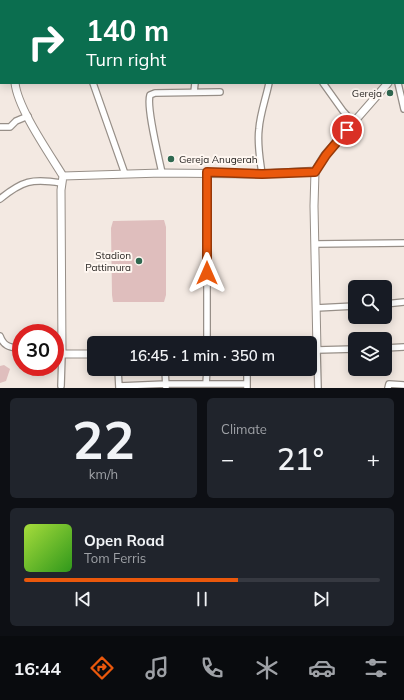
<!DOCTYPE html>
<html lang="en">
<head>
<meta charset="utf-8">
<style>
  body { margin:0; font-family:Mulish,sans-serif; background:#20242c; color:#f1f3f6; height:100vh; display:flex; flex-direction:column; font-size:15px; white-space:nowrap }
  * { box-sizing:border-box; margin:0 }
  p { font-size:13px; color:#9ea1a6 }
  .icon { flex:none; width:22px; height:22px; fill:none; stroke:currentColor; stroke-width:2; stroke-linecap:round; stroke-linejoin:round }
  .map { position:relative; height:388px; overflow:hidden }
  .drawer { display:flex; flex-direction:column; gap:10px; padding:10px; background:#0d0f14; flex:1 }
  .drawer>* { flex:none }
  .hud { position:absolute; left:0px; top:0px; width:404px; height:84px; box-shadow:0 2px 10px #0003; background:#0b6e4f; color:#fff; overflow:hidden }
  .controls { position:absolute; left:348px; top:280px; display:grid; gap:8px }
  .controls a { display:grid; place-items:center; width:44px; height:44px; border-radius:6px; background:#171b24; box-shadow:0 2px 10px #0003; font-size:20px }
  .speed { position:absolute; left:12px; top:324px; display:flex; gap:8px; font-size:20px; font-weight:700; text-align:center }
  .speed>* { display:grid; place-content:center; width:52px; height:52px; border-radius:50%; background:#171b24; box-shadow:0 2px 10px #0003; line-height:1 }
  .speed .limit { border:6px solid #d22; background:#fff; color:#111 }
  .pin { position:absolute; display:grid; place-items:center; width:34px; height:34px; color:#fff; margin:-17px; border:2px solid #fff; border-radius:50%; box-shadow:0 1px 4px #0007 }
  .me { position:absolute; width:44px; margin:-22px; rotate:0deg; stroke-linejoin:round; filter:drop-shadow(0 0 3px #0008) }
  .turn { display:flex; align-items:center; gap:14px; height:84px; padding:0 20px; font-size:18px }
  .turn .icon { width:52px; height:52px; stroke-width:2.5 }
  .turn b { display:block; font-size:28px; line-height:34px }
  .big { font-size:30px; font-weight:600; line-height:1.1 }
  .drawer .card { flex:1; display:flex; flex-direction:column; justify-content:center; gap:6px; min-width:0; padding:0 14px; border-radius:6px; background:#20242c }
  .drawer .dial { align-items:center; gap:0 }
  .dial b { font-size:52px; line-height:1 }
  .song { display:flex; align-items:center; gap:12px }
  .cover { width:48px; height:48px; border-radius:6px; background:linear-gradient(135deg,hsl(80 70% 55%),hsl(110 70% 35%)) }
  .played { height:4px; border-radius:2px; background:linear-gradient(90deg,#ea580c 60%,#363941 60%) }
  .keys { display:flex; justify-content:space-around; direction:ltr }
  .heat { display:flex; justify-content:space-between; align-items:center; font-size:22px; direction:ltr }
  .drawer .tiles { flex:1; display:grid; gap:10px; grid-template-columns:1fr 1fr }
  .card:last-child { grid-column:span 2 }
  .trip { position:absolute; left:87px; top:336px; width:230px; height:40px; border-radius:6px; background:#171b24; box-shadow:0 2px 10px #0003; font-weight:600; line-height:40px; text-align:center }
  .tabs { display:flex; height:64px; justify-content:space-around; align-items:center; background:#090b0e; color:#9ea1a6 }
  .tabs .icon { width:28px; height:28px }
  .tabs .active { color:#ea580c }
  .tabs b { font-size:18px; color:#f1f3f6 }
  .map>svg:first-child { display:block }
  .green { fill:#dfbebd }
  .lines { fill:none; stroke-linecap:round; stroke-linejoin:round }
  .minor-casing { stroke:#978f88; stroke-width:8 }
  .tertiary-casing { stroke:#978f88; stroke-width:9 }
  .minor { stroke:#fff; stroke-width:5.5 }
  .tertiary { stroke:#fff; stroke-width:7 }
  .route-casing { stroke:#983908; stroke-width:10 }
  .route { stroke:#ea580c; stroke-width:7 }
  .poi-dot { fill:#2f6850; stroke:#fff7f1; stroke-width:1.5 }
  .labels { text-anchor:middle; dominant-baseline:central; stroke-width:4; stroke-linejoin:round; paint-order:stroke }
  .poi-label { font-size:10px; fill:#262320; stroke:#fff7f1; text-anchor:end }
</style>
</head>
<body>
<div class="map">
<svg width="404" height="388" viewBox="0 0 404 388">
  <rect width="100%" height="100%" fill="#f3e9e2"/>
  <!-- green -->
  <path class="green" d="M164,220L166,227V295L164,302H113L112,295L111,228L113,221Z
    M4,365L10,369L6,381L0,383V366Z"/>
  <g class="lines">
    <defs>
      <path id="minor" d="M66,0V1
        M114,0V1
        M374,0L375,1
        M403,34L404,35
        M93,83L125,174
        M323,83L343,111L353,122
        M398,83L404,109
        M194,92L195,83
        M0,127H10L16,121L28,116
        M162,173C159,158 146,107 150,95L155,93L220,92
        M262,174C260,159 257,144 259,129C260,114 266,98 269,83
        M0,199C22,181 32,178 61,183
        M315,244L404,243
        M385,304L404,302
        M316,308L355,306
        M0,336C4,347 10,347 21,349
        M207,343V172
        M385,348L404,347
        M55,353L62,354L61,386
        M118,369L119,388
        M165,369L166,388
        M247,369V388
        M206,384L207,369
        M119,386L166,384H247
        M318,388L317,350L355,349
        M388,388L389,384L404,385"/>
      <path id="tertiary" d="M5,0V1
        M403,68L404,67
        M15,83C18,109 49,153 63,176L61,190L62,354H94
        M63,176L162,173L262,174L315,171
        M310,350H317L314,206L315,171L325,155L388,83"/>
    </defs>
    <!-- minor casing -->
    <use href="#minor" class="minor-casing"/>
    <!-- tertiary casing -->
    <use href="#tertiary" class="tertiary-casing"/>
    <!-- minor -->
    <use href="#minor" class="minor"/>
    <!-- tertiary -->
    <use href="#tertiary" class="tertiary"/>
  </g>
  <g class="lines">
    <defs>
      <path id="route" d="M207,273V172L262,174L315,172L326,155L347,130"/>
    </defs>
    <!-- route casing -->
    <use href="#route" class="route-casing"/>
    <!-- route -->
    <use href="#route" class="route"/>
  </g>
  <!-- markers -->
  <g class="poi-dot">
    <circle cx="390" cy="93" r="4"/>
    <circle cx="171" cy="159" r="4"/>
    <circle cx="139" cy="261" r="4"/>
  </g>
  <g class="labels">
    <!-- poi labels -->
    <g class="poi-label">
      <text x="382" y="93">Gereja</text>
      <text x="179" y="159" text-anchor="start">Gereja Anugerah</text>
      <text x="131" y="255">Stadion<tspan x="131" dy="12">Pattimura</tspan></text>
    </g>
  </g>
</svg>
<div class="controls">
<a><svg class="icon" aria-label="search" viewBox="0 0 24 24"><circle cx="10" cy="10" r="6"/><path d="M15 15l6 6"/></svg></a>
<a><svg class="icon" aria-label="layers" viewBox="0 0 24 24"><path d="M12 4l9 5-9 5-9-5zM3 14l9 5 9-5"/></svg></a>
</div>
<div class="speed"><div class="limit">30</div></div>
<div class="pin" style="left:347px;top:130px;background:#d93025"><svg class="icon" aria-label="arrive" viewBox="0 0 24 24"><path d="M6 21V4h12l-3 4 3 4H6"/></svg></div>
<svg class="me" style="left:207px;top:273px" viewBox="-20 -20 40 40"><path d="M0-17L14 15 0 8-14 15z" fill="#ea580c" stroke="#fff" stroke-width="4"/></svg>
<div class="trip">16:45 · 1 min · 350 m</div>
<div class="hud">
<div class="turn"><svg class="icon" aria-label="right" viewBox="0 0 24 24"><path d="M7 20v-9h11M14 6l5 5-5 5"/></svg><div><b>140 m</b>Turn right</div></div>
</div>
</div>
<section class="drawer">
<div class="tiles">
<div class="card dial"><b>22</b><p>km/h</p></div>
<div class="card"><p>Climate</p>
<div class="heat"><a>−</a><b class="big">21°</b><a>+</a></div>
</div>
<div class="card">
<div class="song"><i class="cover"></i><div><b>Open Road</b><p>Tom Ferris</p></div></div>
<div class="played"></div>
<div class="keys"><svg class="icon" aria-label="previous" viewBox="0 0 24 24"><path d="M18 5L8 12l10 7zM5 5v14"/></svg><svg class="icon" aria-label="pause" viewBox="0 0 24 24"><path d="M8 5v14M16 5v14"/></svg><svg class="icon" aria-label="next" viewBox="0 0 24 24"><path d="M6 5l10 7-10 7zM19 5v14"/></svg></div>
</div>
</div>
</section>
<nav class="tabs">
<b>16:44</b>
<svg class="icon active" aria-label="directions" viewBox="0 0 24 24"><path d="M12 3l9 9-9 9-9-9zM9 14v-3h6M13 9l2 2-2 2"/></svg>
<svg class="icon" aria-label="music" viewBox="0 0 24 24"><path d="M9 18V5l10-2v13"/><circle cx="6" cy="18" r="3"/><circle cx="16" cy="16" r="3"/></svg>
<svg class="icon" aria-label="phone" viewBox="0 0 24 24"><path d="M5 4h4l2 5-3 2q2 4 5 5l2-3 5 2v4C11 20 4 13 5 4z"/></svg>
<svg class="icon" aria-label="climate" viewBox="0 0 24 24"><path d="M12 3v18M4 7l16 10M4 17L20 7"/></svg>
<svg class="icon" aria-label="car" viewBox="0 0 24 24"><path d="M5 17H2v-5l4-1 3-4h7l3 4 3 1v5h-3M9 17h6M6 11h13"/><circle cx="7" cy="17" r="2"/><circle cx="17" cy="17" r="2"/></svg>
<svg class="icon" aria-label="filters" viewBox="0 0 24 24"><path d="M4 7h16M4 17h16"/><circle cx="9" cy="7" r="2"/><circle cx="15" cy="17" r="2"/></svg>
</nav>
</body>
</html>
